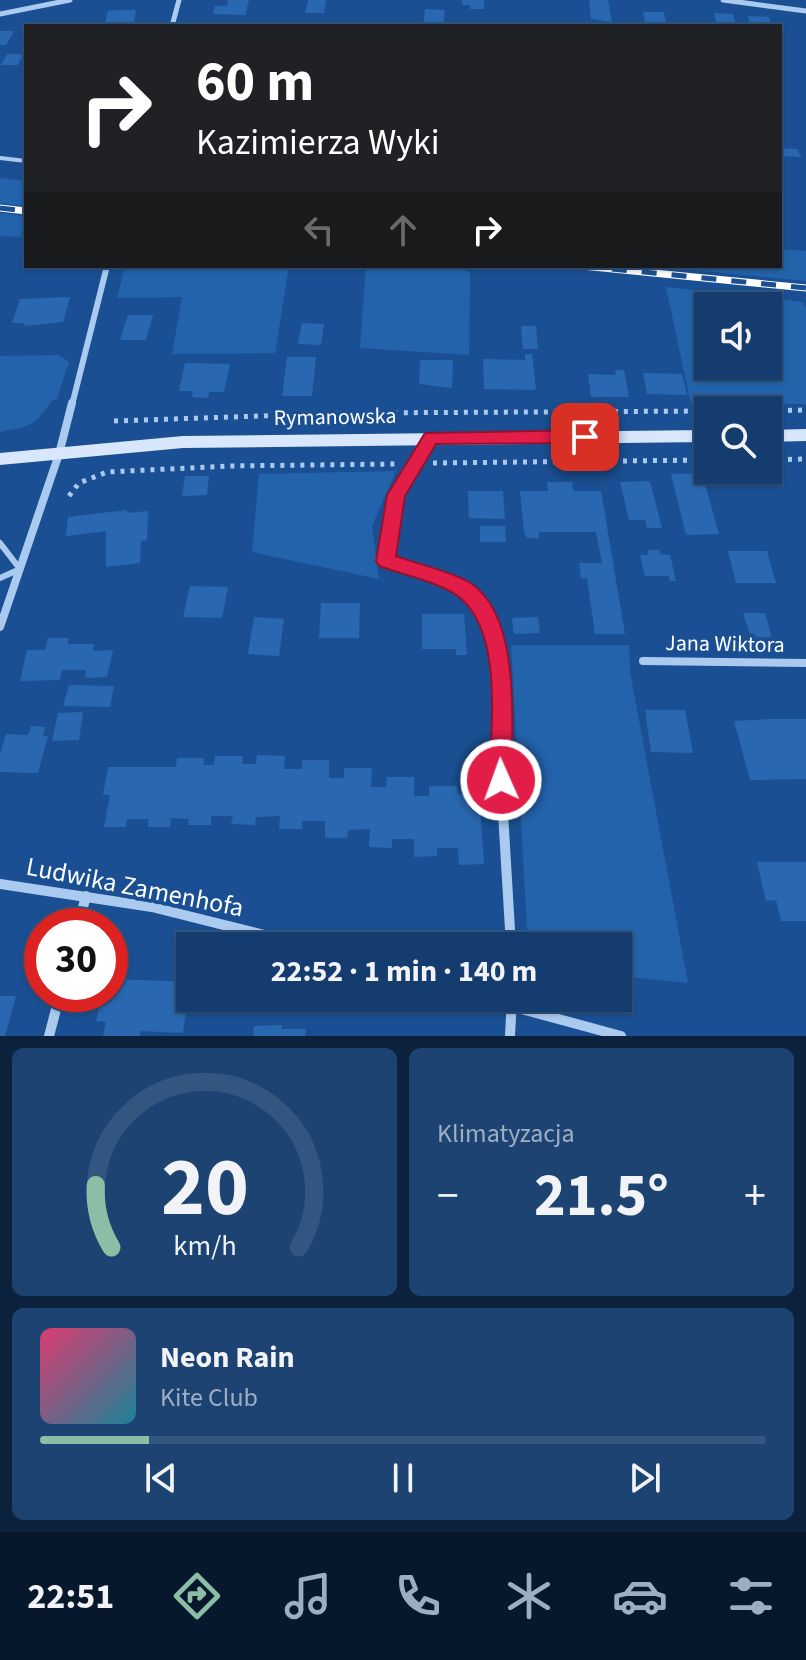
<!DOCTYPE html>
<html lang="pl">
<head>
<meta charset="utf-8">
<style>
  body { margin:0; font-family:"Source Sans 3",sans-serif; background:#1d4373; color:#f1f3f6; height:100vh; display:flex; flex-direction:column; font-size:30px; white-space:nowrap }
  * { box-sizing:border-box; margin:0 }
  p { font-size:26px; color:#9dadc2 }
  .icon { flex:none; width:44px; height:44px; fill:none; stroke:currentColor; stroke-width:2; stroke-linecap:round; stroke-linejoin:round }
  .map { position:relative; height:1036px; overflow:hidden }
  .side { display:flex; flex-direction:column; gap:12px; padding:12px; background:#0b213c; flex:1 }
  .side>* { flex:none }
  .hud { position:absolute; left:24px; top:24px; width:758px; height:244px; border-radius:0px; box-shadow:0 2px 6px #0004,0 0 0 2px #335681; background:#202124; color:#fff; overflow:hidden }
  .buttons { position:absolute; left:694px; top:292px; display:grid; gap:16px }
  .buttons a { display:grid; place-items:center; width:88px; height:88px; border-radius:0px; background:#143c6e; box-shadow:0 2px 6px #0004,0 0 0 2px #335681; font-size:40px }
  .speed { position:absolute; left:24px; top:908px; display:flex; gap:16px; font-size:40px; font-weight:700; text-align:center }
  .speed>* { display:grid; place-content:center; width:104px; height:104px; border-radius:50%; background:#143c6e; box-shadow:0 2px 6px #0004,0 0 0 2px #335681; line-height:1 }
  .speed .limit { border:12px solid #d22; background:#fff; color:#111 }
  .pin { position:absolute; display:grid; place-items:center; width:68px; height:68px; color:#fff; margin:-34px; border-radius:16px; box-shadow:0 4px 12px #0006 }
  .me { position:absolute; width:88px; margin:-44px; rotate:358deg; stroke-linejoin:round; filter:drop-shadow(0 0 6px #0008) }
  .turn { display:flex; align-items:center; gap:28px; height:168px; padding:0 40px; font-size:36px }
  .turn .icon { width:104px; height:104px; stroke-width:2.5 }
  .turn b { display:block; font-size:56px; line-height:68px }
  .lanes { display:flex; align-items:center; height:76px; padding:0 40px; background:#0003; justify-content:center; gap:40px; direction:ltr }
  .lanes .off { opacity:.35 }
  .big { font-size:60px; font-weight:700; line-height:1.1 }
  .side .tile { flex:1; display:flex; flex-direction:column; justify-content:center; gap:12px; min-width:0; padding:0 28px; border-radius:12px; background:#1d4373 }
  .side .dial { align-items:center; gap:0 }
  .dial svg { height:208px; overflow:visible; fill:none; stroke:#335681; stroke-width:7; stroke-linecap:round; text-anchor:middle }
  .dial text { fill:#f1f3f6; stroke:none }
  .song { display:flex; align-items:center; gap:24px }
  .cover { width:96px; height:96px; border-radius:12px; background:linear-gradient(135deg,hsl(340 70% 55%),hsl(190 70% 35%)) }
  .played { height:8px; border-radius:4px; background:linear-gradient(90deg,#8abfa5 15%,#335681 15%) }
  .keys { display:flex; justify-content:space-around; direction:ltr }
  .heat { display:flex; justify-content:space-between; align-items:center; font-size:44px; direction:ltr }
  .side .tiles { flex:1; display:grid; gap:12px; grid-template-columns:1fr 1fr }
  .tile:last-child { grid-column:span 2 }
  .trip { position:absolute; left:176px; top:932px; width:456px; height:80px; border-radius:0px; background:#143c6e; box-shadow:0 2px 6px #0004,0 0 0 2px #335681; font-weight:700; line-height:80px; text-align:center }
  .menu { display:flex; height:128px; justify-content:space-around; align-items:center; background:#08182c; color:#9dadc2 }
  .menu .icon { width:56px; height:56px }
  .menu .on { color:#8abfa5 }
  .menu b { font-size:36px; color:#f1f3f6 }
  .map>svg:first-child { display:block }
  .green { fill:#2363ac; fill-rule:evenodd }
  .building { fill:#2968b1 }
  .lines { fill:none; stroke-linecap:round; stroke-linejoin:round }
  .path { stroke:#aacbef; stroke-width:5; stroke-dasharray:4 6; stroke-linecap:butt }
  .service-far1 { stroke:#aacbef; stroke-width:4 }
  .service { stroke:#aacbef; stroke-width:6 }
  .minor-far3 { stroke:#aacbef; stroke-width:5 }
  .minor-far2 { stroke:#aacbef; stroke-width:6 }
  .minor-far1 { stroke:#aacbef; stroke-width:8 }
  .minor { stroke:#aacbef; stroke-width:10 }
  .secondary { fill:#d8e7fb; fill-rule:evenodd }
  .rail-casing { stroke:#fff; stroke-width:7 }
  .rail { stroke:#1a5093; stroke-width:5; stroke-dasharray:15; stroke-linecap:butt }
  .route { fill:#e11d48; stroke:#92132f; stroke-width:2 }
  .labels { text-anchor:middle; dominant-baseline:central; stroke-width:8; stroke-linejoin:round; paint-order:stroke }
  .street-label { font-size:22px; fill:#fff; stroke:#1a5093 }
  .near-street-label { font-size:26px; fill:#fff; stroke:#1a5093 }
</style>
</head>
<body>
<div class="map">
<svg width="806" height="1036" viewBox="0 0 806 1036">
  <rect width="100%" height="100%" fill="#1a5093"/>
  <!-- green -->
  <path class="green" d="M0,178L26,181V206L0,203Z
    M0,213L26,216V237L0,236Z
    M780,249L806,251V281L653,266H780Z
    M125,266H289L275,353L172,354L182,297L117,298Z
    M366,266H423L470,271L469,355L360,348Z
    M666,287L803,302L806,309V404H691ZM768,306V366H708V306Z
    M58,355L69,362L57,399L51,401C36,426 27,427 0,432V356Z
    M396,471L372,526L379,579L252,552L259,474Z
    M511,645H629L630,672L688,983L618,976V946H528Z"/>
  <!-- building -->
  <path class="building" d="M228,0H249L245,15L213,14L215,6H227Z
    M308,0H326L324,13H305Z
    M462,0H484V9H470V5H462Z
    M589,0H608L612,22L591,19Z
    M425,9L445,10L443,26H423Z
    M119,10H136L134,23L105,24L108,11Z
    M643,12H664L666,23L645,22Z
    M714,13L733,14L736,26H717Z
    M748,16L769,17L771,26H750Z
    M0,31H14L6,45H0Z
    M7,54H24L18,65H1Z
    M780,148L797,149L801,157L780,156Z
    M70,297L63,322L24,326L25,323H12L20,299Z
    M128,315H153L146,340H120Z
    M302,323L324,324L321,345L298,344Z
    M521,326H536L538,349H523Z
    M525,354H532L536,390L484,389L483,359L525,360Z
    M287,357H316L312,396H282Z
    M420,360H453L452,388L419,384Z
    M185,363L230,364L224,392H209L208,398L192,397L193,391H179Z
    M615,370H624L629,397H591L588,374L616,375Z
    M643,373L682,374L687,395L647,394Z
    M702,473L719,534L686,535L671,474Z
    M185,476H209L207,495L182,496Z
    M650,481L662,528H647L645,520H629L620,482Z
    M547,482H572L573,491H601L625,634H595L587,578H581L579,563H602L596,532H539V538H527L524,532L520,491H548Z
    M468,491H503L505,519L469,518Z
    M127,510V513L148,511L147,540L141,541L140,563L106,567V531L66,536L68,517Z
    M480,526H505L506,542H480Z
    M648,550H659L660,554L670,555L676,581H670L669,576H645L640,555H648Z
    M728,551H767L776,583H736Z
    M190,586L228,587L222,618L183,617Z
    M321,603H360L359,638H319Z
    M743,613H765L772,638H751Z
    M422,614H464L467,655H456V649H422Z
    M254,617L284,619L279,656L248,654Z
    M538,617L540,633L514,634L512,618Z
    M48,638H69L67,644H94L93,651L113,650L107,677L85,678L86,670H62L60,680L20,681L27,650H45Z
    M69,685L114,686L110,707L63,706Z
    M645,710H685L693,753L651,752Z
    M83,712L79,740L52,741L58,713Z
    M771,719H806V779L750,780L734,721Z
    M31,726L45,727L43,736H48L38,773L0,772V755L6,734L28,735Z
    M257,755L285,756L284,769H302V760H329V778H344V768H372L371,787H386L387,777H414V796H429V786H457L458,794L479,793L484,864L459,865L458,849L462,848H437V856L414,857V839H392V848L369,847L370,829L348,830L347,838H325V821H302V829H279L280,816L256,817L255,825L231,824L233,816H211V825H188L189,819L171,818L170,827H148L149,819H127L126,827H104L110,795H103L108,767H176L177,758H204L203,765H214L215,756H243L242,764H256Z
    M757,862H806V921H781L776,900L766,901Z
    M115,979L190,982L183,1033L141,1031L140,1036H103L106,1022L96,1021L101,1000H110Z
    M0,996H16L5,1036H0Z
    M282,1025L281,1029H306L305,1036H253L254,1026Z"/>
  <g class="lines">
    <!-- path -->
    <path class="path" d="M768,411L806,410
      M114,421L348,413L708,411
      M768,460L806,459
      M433,463L708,460
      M69,496L79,483L107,472L229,466L395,464"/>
    <!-- service-far1 -->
    <path class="service-far1" d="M0,158L26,161"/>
    <!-- service -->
    <path class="service" d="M0,543L20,569L0,578"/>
    <!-- minor-far3 -->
    <path class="minor-far3" d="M723,0L806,11
      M0,14L70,0
      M172,26L179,0"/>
    <!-- minor-far2 -->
    <path class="minor-far2" d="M72,405L107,266"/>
    <!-- minor-far1 -->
    <path class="minor-far1" d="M431,438L396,495L385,561C410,570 440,576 463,589C491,605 500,656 500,686
      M0,627L59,454L72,403
      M643,661L806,663"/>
    <!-- minor -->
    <path class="minor" d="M500,684L501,780L511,946
      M0,884L152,907L308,946
      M78,926L86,896
      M481,998L621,1036
      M49,1036L60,994
      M510,1036L512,998"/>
    <!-- secondary -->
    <path class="secondary" d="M806,429V441L768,442V430Z
      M708,430V442L183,448L0,465V453L183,436Z"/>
    <defs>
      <path id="rail" d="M0,208L26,211
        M582,266L806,288"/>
    </defs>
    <!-- rail casing -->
    <use href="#rail" class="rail-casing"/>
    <!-- rail -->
    <use href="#rail" class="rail"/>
  </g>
  <!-- route -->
  <path class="route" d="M585,430L594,437L585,443L436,444L405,496L396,556C417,564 454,572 472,584C522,619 511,726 512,780L508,788L501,791L493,788L490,780C490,728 504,633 459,597C442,583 400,574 379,566L376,561L387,495L425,433Z"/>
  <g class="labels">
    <!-- street labels -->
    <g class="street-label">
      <text transform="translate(335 417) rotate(-1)">Rymanowska</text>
      <text transform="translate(725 644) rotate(1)">Jana Wiktora</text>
    </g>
    <!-- near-street labels -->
    <g class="near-street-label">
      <text transform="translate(135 887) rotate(11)">Ludwika Zamenhofa</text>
    </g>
  </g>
</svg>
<div class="buttons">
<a><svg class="icon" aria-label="sound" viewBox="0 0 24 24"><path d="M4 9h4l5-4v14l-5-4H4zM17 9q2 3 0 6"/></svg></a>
<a><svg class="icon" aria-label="search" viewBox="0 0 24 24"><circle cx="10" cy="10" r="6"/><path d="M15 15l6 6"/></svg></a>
</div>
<div class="speed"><div class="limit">30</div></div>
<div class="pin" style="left:585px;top:437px;background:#d93025"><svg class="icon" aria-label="arrive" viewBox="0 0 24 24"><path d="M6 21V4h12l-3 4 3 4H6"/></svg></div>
<svg class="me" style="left:501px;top:780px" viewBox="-20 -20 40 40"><circle r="17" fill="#e11d48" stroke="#fff" stroke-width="3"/><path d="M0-11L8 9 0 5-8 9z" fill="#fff"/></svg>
<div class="trip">22:52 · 1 min · 140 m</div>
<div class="hud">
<div class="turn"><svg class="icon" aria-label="right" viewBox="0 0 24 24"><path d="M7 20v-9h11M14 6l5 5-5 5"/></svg><div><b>60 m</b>Kazimierza Wyki</div></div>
<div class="lanes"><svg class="icon off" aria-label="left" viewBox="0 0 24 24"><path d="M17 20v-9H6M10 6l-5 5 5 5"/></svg><svg class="icon off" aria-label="ahead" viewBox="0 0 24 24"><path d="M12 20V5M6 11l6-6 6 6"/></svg><svg class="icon" aria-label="right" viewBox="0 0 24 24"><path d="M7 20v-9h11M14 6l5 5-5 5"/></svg></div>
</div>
</div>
<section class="side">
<div class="tiles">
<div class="tile dial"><svg viewBox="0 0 100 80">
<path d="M14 69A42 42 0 1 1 86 69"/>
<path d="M14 69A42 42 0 0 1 8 45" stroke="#8abfa5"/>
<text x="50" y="56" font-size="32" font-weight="700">20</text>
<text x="50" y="72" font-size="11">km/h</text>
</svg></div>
<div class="tile"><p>Klimatyzacja</p>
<div class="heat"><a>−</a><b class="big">21.5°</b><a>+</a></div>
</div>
<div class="tile">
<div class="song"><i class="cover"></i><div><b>Neon Rain</b><p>Kite Club</p></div></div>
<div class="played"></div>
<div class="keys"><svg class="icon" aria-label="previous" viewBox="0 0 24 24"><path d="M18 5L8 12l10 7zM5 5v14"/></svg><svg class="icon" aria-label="pause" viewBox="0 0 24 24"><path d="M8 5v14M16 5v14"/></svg><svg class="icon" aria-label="next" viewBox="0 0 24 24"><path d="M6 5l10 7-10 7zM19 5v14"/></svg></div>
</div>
</div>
</section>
<nav class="menu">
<b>22:51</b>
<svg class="icon on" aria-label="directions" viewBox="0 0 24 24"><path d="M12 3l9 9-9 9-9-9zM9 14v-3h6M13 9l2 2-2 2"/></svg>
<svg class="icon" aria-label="music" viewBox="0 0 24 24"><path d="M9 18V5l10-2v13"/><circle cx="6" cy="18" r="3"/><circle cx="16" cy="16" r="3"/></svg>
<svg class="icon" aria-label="phone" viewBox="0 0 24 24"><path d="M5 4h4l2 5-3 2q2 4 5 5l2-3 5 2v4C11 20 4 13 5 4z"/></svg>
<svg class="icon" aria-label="climate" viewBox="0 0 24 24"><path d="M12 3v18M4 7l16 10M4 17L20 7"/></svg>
<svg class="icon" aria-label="car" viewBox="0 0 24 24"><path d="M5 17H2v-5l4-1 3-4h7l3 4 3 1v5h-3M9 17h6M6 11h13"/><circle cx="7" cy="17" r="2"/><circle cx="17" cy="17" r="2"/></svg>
<svg class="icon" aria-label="filters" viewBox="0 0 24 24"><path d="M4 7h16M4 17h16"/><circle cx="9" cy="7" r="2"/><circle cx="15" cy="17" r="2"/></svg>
</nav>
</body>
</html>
